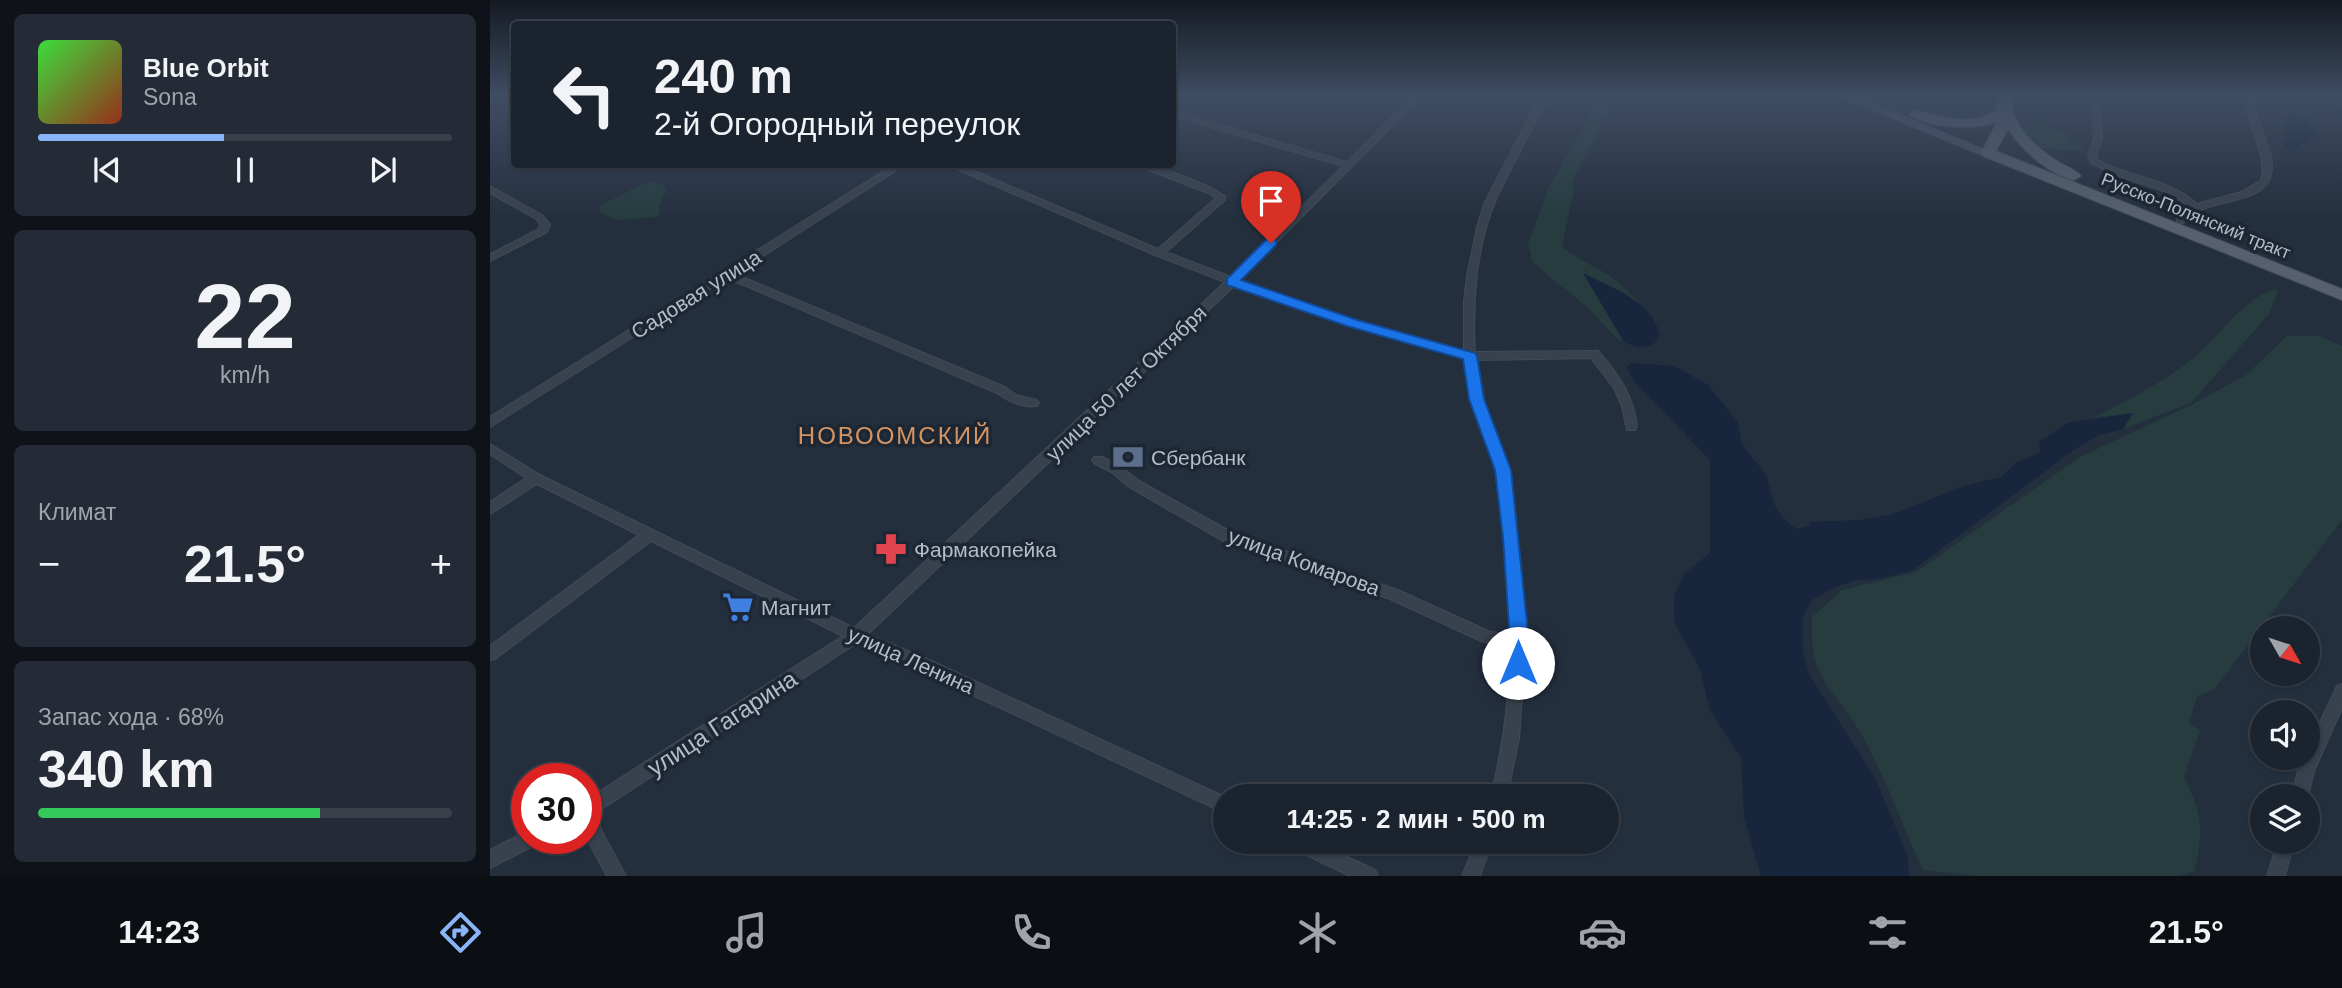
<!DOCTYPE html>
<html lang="ru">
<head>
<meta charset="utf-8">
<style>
  body { margin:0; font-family:Arial,sans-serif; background:#242b36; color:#f1f3f6; height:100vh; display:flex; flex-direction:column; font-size:26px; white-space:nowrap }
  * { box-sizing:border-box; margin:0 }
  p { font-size:23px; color:#a0a4aa }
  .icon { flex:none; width:38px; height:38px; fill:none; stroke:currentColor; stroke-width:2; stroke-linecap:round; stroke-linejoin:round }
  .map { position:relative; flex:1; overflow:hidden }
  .details { display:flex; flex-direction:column; gap:14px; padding:14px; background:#0f1319; width:490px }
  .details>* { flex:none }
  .banner { position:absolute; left:21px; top:21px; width:665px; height:147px; border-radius:7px; box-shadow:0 2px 5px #0004,0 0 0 2px #39404a; background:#1b232e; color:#f1f3f6; overflow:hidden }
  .needle { width:46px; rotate:129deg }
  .buttons { position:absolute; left:1760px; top:616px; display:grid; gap:14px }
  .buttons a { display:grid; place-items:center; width:70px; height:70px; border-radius:50%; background:#1b232e; box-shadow:0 2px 5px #0004,0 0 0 2px #39404a; font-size:35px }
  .speed { position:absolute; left:21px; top:763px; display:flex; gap:14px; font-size:35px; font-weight:700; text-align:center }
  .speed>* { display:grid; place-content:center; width:91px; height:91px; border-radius:50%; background:#1b232e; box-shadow:0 2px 5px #0004,0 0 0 2px #39404a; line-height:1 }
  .speed .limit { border:10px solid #d22; background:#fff; color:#111 }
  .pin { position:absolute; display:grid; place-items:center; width:60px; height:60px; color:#fff; margin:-72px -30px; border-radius:50% 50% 50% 0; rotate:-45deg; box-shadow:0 0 7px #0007 }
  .pin .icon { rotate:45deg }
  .me { position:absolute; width:77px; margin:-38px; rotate:0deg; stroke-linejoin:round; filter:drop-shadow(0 0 5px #0008) }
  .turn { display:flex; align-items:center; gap:24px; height:147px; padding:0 28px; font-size:32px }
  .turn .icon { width:91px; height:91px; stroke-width:2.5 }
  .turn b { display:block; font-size:49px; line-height:60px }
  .big { font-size:52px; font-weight:700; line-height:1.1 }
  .details .widget { flex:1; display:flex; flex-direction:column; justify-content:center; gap:10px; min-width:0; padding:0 24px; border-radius:10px; background:#242b36 }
  .details .dial { align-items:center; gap:0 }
  .dial b { font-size:91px; line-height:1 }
  .song { display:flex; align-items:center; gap:21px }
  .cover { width:84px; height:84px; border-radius:10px; background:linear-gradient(135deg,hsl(120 70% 55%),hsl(10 70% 35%)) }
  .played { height:7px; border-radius:4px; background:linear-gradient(90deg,#8ab4f8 45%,#39404a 45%) }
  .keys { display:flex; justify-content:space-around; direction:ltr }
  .heat { display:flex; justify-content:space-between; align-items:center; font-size:38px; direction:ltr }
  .charge { height:10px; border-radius:5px; background:linear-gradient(90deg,#34c759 68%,#39404a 0) }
  .trip { position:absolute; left:723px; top:784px; width:406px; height:70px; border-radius:35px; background:#1b232e; box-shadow:0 2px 5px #0004,0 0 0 2px #39404a; font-weight:700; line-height:70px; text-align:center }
  .tab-bar { display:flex; height:112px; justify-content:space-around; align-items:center; background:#0b0e12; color:#a0a4aa }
  .tab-bar .icon { width:49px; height:49px }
  .tab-bar .selected { color:#8ab4f8 }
  .tab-bar b { font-size:32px; color:#f1f3f6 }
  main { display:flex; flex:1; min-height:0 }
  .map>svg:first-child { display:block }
  .green { fill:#263c3f }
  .water { fill:#17263c }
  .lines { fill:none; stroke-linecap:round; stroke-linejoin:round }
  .minor-casing { stroke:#414a57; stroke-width:2 }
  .secondary-casing { stroke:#414a57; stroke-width:1 }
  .primary-casing { stroke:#414a57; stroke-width:2 }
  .minor { fill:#38414e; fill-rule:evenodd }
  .secondary { fill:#465061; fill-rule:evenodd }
  .primary { fill:#56606e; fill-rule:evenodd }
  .route { fill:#1a73e8; stroke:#114b97; stroke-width:2 }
  .labels { text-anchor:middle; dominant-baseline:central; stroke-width:7; stroke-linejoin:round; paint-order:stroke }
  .far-street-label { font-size:18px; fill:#b4bcc9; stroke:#1d2633 }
  .street-label { font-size:21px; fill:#b4bcc9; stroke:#1d2633 }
  .poi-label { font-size:21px; fill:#b4bcc9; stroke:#1d2633; text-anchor:start }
  .quarter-label { font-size:24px; letter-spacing:2px; fill:#d59563; stroke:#1d2633 }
  .near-street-label { font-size:24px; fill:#b4bcc9; stroke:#1d2633 }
</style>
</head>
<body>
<main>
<section class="details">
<div class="widget">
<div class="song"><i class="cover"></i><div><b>Blue Orbit</b><p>Sona</p></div></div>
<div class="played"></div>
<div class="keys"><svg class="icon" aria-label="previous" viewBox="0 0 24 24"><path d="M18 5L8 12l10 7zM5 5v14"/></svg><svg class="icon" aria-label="pause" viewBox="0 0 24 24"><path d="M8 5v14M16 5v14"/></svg><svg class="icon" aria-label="next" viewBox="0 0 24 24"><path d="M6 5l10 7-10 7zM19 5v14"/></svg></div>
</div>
<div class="widget dial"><b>22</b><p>km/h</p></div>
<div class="widget"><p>Климат</p>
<div class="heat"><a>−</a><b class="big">21.5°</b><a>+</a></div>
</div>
<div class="widget"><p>Запас хода · 68%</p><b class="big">340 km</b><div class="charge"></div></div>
</section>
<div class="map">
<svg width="1852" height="876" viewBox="0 0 1852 876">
  <rect width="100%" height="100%" fill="#242f3e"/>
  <!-- green -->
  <path class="green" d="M1103,95H1120L1117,114L1082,181L1084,190L1072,247C1086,258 1100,264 1115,273C1128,281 1138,291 1149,303L1094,274L1134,342L1127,339L1097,307L1043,263L1038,244L1058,189L1098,119Z
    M1540,126L1557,127L1578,134L1581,141L1592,146L1594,151L1555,149L1547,147L1532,134L1533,129Z
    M160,181L173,185L177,190L169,205L170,214L167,217L127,220L110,212L109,206Z
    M1783,289L1788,291L1779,314L1701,403L1633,429L1642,413L1603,418C1635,402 1668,385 1697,363C1729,340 1744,306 1783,289Z
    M1797,336H1830L1852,346V520L1724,690L1707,696L1699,724L1710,730L1694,777C1713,816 1714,830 1704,872L1687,876H1486L1433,870C1412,825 1395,775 1370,732C1342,683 1319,682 1322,617L1352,590L1426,572L1590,457L1703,404L1756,375Z"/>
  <!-- water -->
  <path class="water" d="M1797,115L1818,119L1825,136L1800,152L1794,146Z
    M1093,273C1122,288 1163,301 1170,336L1162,346L1147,347L1134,342Z
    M1141,363L1185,366L1218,385L1248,423L1252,445L1276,474L1284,504L1293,518L1307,529L1320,526L1319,522L1369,520L1403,514L1477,485L1511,477L1527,462L1550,453L1549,442L1578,423L1643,413L1633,429L1609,435L1584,450L1423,570L1390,579L1366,580L1341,589L1323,599L1313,616V652L1319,674L1386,780L1418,857L1419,876H1271L1254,817L1251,758L1220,710L1210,669L1184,622V595L1195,573L1220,553V460L1143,380L1137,368Z"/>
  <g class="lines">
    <defs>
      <path id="minor" d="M924,95H933L749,280C823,309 898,330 974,351V301L977,276L987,227L994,204L1051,95H1059C1041,131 1021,166 1005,202C986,246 982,305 985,352L1108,351C1128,374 1144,396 1147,427L1145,430H1137L1132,406L1124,388L1101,358L986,360L996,407L1019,468L1026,518L1036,642L1029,738L1017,796H1001C1013,747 1020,698 1020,648L1010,647L989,640L900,599L733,541L639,487L623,473L604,463L602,460L604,457H612L631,467L649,481L743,533L910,591L998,631L1020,635L1014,531L1007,468L984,407L974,358C897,337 819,315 744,286L378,634L448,664L735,797V813L438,674L367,643L104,814L111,830L136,876H117L96,837V800L353,636L161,541L5,659L0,660V646L149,535L47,484L0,514V502L36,478L0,454V444L50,475L364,628L735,282L665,255L455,164H468L668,249L726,198L718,193L643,164C667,164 715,183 735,196V200L676,252L741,277L853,166L682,116V111L857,162Z
        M1602,95H1610L1612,139L1606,155L1608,160C1640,178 1679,178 1707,204L1751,192L1771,181C1779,150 1752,126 1758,95H1766C1761,124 1787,147 1781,175C1776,201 1730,200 1711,210C1704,213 1699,218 1693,223H1687V219L1700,208L1680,193L1626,175L1601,163L1598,155L1604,139Z
        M405,164H416L245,274L515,387L526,395L547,400L549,403L547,406C533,408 518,401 507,393L237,278L0,427V417Z
        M0,186L52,215L60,224L57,232L0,261V254L49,229L50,224L46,219L0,193Z
        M1852,684V708L1824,771L1818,796H1802L1808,771L1814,758H1818V748L1847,686Z
        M37,831V838H49L47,844L0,868V850Z
        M800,842H826L885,870L888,876H860L802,848Z
        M986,842H1002L990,876H972Z
        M1788,842H1804L1795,876H1777Z"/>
      <path id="secondary" d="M1345,95H1363L1504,153L1503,156H1493Z"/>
      <path id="primary" d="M1508,95H1521C1520,125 1544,146 1567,161C1575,166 1585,169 1591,176L1584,180C1558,173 1532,151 1518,129L1506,151L1852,289V300L1493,156L1491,153L1507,122C1484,130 1438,129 1419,114L1426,110C1454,117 1482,127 1507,110Z"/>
    </defs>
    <!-- minor casing -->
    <use href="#minor" class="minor-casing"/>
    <!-- secondary casing -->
    <use href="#secondary" class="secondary-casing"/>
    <!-- primary casing -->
    <use href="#primary" class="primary-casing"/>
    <!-- minor -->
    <use href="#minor" class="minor"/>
    <!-- secondary -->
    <use href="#secondary" class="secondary"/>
    <!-- primary -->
    <use href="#primary" class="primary"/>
  </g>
  <!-- sky -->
  <linearGradient id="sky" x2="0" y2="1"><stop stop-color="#141a22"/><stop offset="0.44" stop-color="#3f4d63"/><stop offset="1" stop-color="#3f4d63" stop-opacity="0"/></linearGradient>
  <rect width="1852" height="218" fill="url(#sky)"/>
  <!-- route -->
  <path class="route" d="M781,239L786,240V245L751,280L867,320L985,353L987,356L994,399L1021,470L1039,642L1035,669L1028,671L1022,669L1019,663L1020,642L1013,538L1005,470L979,399L973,359L857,326L737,285V279L776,240Z"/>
  <!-- icons -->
  <defs>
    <symbol id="bank-bare" viewBox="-9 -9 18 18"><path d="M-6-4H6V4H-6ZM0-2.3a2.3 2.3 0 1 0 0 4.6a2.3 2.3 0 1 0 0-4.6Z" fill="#5c6f8a" stroke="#1d2633" stroke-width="2.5" paint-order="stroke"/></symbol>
    <symbol id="pharmacy-bare" viewBox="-9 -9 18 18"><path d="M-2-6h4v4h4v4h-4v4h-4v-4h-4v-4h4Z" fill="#e0444e" stroke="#1d2633" stroke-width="2.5" paint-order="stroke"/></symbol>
    <symbol id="supermarket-bare" viewBox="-9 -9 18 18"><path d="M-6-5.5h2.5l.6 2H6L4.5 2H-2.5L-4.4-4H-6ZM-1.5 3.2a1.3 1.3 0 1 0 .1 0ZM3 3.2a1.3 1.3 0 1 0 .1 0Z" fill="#3f7fe0" stroke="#1d2633" stroke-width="2.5" paint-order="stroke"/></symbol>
  </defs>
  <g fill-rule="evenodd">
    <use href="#bank-bare" x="616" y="435" width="44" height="44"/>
    <use href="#pharmacy-bare" x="379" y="527" width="44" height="44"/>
    <use href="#supermarket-bare" x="226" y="585" width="44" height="44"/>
  </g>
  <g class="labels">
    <!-- far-street labels -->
    <g class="far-street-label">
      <text transform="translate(1706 216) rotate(22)">Русско-Полянский тракт</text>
    </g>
    <!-- street labels -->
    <g class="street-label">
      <text transform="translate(206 294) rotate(-32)">Садовая улица</text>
      <text transform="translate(636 383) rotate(-44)">улица 50 лет Октября</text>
      <text transform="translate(814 562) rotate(20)">улица Комарова</text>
      <text transform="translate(421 660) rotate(24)">улица Ленина</text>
    </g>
    <!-- poi labels -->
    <g class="poi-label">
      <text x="661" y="457">Сбербанк</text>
      <text x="424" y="549">Фармакопейка</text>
      <text x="271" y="607">Магнит</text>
    </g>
    <!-- quarter labels -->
    <g class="quarter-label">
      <text x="405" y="435">НОВООМСКИЙ</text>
    </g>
    <!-- near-street labels -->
    <g class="near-street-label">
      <text transform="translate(232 723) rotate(-33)">улица Гагарина</text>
    </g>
  </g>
</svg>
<div class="buttons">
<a><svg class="needle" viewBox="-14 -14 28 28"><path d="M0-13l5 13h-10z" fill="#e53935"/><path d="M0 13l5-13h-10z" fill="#a0a4aa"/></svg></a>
<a><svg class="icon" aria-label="sound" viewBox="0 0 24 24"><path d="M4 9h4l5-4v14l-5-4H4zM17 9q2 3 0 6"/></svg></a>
<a><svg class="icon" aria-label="layers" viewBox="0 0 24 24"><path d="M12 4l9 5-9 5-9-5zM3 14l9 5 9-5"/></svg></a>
</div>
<div class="speed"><div class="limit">30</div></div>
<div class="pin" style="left:781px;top:243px;background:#d93025"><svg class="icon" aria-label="arrive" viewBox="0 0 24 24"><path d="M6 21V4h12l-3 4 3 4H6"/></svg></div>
<svg class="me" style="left:1028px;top:663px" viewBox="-20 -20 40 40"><circle r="19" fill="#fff"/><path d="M0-13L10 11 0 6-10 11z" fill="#1a73e8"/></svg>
<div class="trip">14:25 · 2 мин · 500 m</div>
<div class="banner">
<div class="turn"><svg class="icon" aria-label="left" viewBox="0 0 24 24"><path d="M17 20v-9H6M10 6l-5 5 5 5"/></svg><div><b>240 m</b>2-й Огородный переулок</div></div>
</div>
</div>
</main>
<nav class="tab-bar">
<b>14:23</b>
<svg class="icon selected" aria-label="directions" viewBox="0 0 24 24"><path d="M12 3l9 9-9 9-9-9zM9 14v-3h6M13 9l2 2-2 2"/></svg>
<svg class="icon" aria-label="music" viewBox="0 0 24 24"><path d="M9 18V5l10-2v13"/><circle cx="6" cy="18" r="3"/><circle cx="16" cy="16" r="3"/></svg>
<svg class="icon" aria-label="phone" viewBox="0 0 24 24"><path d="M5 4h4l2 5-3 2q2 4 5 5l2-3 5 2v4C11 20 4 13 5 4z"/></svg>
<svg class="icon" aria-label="climate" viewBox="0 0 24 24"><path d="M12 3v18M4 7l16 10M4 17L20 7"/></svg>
<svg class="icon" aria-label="car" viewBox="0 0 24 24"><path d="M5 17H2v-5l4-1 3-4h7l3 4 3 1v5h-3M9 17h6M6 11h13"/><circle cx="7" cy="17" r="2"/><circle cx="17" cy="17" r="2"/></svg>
<svg class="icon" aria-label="filters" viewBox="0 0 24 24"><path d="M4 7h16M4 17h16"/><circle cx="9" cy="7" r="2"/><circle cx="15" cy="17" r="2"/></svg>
<b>21.5°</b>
</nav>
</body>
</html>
